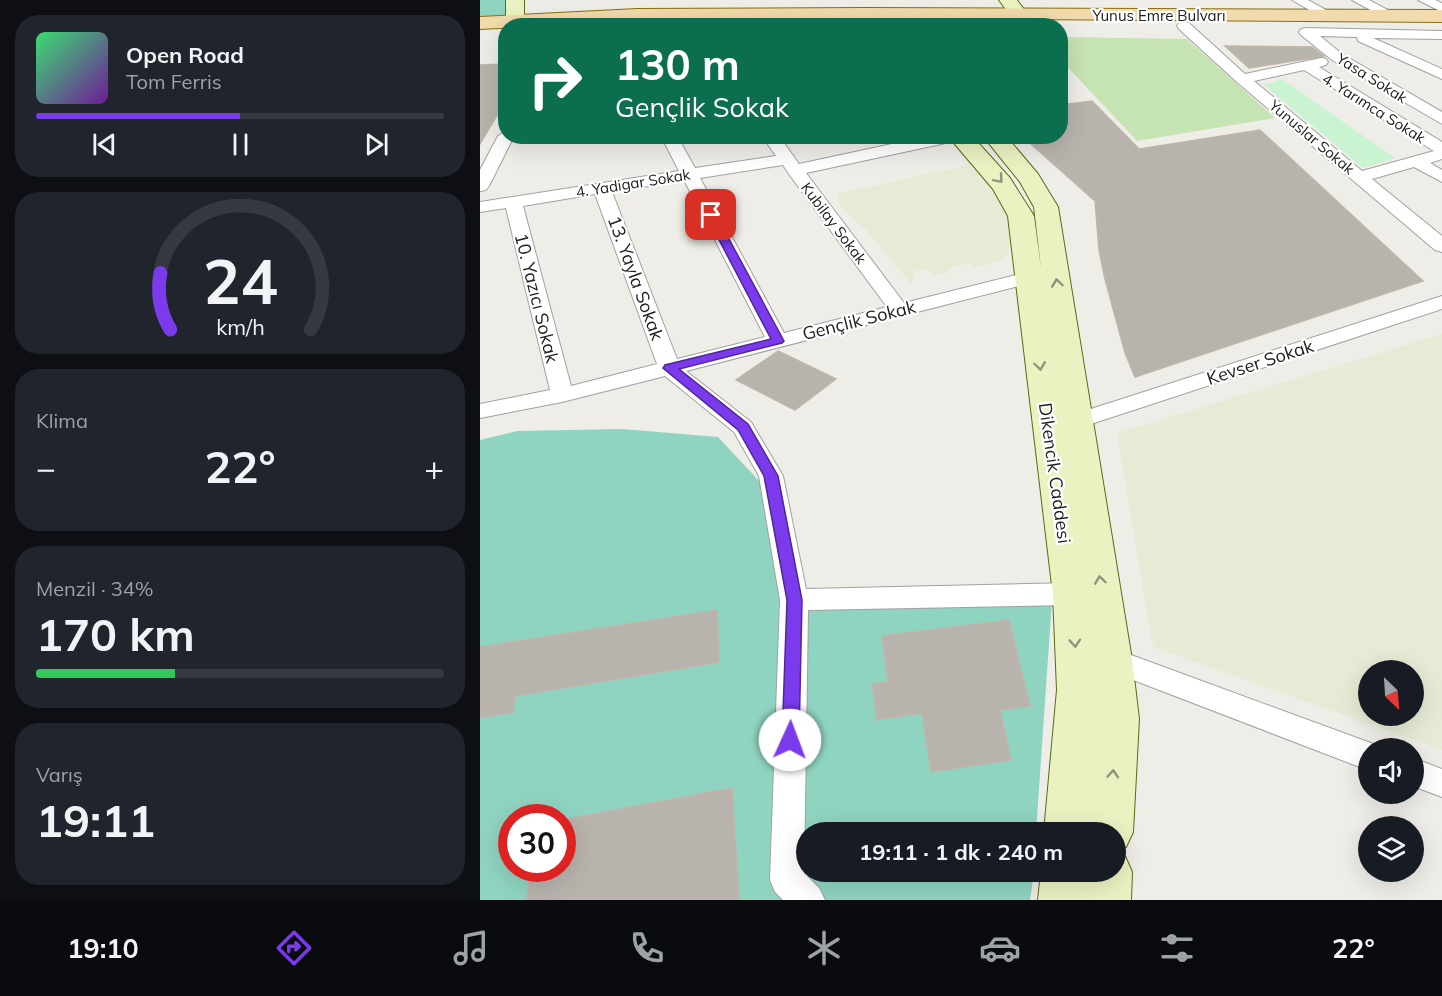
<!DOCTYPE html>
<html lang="tr">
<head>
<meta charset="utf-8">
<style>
  body { margin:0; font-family:Mulish,sans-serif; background:#20242c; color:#f1f3f6; height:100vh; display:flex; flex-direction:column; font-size:22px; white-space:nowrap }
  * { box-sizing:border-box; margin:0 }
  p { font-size:20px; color:#9ea1a6 }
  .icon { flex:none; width:33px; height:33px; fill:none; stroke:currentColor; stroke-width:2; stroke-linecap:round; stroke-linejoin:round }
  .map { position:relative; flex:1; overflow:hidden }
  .drawer { display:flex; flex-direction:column; gap:15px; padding:15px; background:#0d0f14; width:480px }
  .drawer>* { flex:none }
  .top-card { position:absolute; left:18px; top:18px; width:570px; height:126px; border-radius:24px; box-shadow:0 6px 24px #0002; background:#0b6e4f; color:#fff; overflow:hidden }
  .needle { width:39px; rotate:155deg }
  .tools { position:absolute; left:878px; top:660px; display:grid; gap:12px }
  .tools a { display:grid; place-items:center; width:66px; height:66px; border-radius:50%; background:#171b24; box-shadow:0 6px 24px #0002; font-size:30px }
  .speed { position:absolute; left:18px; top:804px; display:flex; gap:12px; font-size:30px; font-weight:700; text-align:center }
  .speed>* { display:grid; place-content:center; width:78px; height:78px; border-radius:50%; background:#171b24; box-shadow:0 6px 24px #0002; line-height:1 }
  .speed .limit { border:9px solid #d22; background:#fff; color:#111 }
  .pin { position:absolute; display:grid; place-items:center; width:51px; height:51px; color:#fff; margin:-26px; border-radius:12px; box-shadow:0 3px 9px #0006 }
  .me { position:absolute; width:66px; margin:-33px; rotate:2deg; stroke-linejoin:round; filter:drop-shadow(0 0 4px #0008) }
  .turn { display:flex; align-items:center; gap:21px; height:126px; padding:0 18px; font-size:27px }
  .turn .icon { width:78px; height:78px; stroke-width:2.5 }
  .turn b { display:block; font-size:42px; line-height:51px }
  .big { font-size:45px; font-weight:700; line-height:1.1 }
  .drawer .widget { flex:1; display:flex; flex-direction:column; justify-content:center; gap:9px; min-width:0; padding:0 21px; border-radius:24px; background:#20242c }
  .drawer .dial { align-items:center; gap:0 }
  .dial svg { height:156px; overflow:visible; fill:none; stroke:#363941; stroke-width:7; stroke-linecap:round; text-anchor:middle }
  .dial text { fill:#f1f3f6; stroke:none }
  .song { display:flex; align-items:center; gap:18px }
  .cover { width:72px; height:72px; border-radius:9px; background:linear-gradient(135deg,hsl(140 70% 55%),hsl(280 70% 35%)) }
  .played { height:6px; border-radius:3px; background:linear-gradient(90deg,#7c3aed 50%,#363941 50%) }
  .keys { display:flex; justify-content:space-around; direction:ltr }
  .heat { display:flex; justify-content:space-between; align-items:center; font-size:33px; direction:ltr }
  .charge { height:9px; border-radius:4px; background:linear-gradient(90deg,#34c759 34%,#363941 0) }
  .trip { position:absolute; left:316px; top:822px; width:330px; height:60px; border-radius:30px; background:#171b24; box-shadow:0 6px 24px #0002; font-weight:700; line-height:60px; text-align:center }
  .menu { display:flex; height:96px; justify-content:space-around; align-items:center; background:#090b0e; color:#9ea1a6 }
  .menu .icon { width:42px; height:42px }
  .menu .current { color:#7c3aed }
  .menu b { font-size:27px; color:#f1f3f6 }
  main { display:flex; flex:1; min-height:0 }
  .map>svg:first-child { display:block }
  .farmland { fill:#e7ebd5; fill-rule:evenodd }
  .grass { fill:#c6e3b4 }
  .park { fill:#caf3d2 }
  .pitch { fill:#8fd4c1; fill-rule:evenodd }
  .building { fill:#b8b3ad; stroke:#bfb6ab; stroke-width:1.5 }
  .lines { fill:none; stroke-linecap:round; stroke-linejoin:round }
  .minor-casing { stroke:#a1a1a1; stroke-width:2 }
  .secondary-casing { stroke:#586b13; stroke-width:2 }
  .primary-casing { stroke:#896e13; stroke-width:2 }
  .minor { fill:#fff; fill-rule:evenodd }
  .secondary { fill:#ebf2c2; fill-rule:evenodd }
  .primary { fill:#f1daab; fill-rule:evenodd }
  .oneway { stroke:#909479 }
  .route { fill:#7c3aed; stroke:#51269a; stroke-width:1.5 }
  .labels { text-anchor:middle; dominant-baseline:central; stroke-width:4.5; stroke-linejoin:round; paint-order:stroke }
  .far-street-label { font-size:15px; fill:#202020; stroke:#fff }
  .street-label { font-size:18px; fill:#202020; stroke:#fff }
</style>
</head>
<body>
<main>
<section class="drawer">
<div class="widget">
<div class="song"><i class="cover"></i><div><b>Open Road</b><p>Tom Ferris</p></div></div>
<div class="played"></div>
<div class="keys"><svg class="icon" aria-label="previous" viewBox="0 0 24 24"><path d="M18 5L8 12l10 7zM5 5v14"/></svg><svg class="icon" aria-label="pause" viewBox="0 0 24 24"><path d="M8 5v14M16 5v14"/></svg><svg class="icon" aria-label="next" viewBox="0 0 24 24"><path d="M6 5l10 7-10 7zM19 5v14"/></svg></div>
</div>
<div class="widget dial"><svg viewBox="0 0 100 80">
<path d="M14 69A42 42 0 1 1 86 69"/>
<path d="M14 69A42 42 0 0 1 9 40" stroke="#7c3aed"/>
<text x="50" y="56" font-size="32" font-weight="700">24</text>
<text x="50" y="72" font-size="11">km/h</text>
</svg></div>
<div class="widget"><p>Klima</p>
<div class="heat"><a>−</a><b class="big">22°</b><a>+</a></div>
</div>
<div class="widget"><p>Menzil · 34%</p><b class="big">170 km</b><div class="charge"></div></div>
<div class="widget"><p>Varış</p><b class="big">19:11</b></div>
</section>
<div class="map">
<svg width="962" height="900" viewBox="0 0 962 900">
  <rect width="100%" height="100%" fill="#efede7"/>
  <!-- farmland -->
  <path class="farmland" d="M488,165L517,190L532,216L529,253L521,261L496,267L488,263L474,266L468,272L453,276L448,269L435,271L431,284L386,230L361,207L356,194Z
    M962,334V750L673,647L637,433ZM888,670H933V716H888Z"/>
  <!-- grass -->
  <path class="grass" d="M581,37L707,39L795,118L657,141L581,60Z"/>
  <!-- park -->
  <path class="park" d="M802,79L915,158L883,168L784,85Z"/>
  <!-- pitch -->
  <path class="pitch" d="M0,0H27L29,18L0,20Z
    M142,429L238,437L281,483L327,603L572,600L556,832H327V872H554L550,900H0V440L37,431ZM32,818H82V868H32Z"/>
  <!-- building -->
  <path class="building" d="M745,46L832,47L844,56L769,68Z
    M26,64V100L0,144V65Z
    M612,101L659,149L780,130L943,281L655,377L645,353L625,279L619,250L615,201L542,136H580V105Z
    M298,351L356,379L315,410L256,380Z
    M237,610L239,662L35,696L33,712L0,718V647Z
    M529,620L550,706L520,710L531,760L451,772L442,713L397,720L392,684L408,682L402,636Z
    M252,788L259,900H47L50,868H82V820Z"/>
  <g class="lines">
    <defs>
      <path id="minor" d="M812,0H828L857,16L850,20L845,19Z
        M872,0H889L919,16L912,20L907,19Z
        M938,0H955L962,3V12Z
        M704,22L709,23L765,74L841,58L846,59L848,62L846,65L839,67L962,142V159L950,163L962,170V182L934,167L892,179L962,236V252L955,250L757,82L699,29L697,26L699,23ZM824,70L954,151L882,171L774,81Z
        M826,28L962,31V39L893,38L962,69V79L878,41L877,37L840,36L862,54L962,112V124L852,60L821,35L819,32L821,29Z
        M26,131V136H34L9,186L6,190L0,191V170L18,136Z
        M181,136H197L215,168L296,156L282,136H299L319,164L449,136H483L475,141L326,173L424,303L548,272L555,274L558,278L555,282L206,371L271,422L303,476L326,589L592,583L602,587L606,594L602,601L592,605L328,610L324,873L339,888L345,900H303L295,892L290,880L300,600L279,476L254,432L185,376L82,402L0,418V404L70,390L26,208L0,212V202L199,171ZM303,165L309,174L407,307L304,333L220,178ZM204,180L285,337L197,359L132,192ZM115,194L177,364L91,386L43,206Z
        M962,296V309L605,426L597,429L589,426L585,421L589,416Z
        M632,648L899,746L900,748H888V770L877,766L622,668L617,660L622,652Z
        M933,758L962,769V797L933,786Z"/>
      <path id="secondary" d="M26,0H44V21L42,25L31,26L26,21Z
        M519,0H537L548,15L545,19H533Z
        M378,17L385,19L389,26H370L369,23L371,19Z
        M415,17L422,19L426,26H407L406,23L408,19Z
        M468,136H492L530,178L554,216L561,268L554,207L540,182L503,136H526L558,174L578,207L652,660L659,719L653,832L646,847L636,851V832H564L577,690L573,594L528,216L513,189Z
        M636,853L645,856L652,872L651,900H558L561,872H636Z"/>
      <path id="primary" d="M384,8L962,10V22L384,18L157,21L0,29V17L157,9Z"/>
    </defs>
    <!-- minor casing -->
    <use href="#minor" class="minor-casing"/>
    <!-- secondary casing -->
    <use href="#secondary" class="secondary-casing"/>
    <!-- primary casing -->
    <use href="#primary" class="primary-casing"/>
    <!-- minor -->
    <use href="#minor" class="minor"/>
    <!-- secondary -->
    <use href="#secondary" class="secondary"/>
    <!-- primary -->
    <use href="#primary" class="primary"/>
  </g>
  <!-- one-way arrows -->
  <defs><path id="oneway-chevron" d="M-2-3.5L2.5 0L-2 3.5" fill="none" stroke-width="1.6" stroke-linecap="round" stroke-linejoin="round" transform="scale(1.5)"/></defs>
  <g class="oneway">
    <use href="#oneway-chevron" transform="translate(519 179) rotate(49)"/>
    <use href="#oneway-chevron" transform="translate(577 283) rotate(-98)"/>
    <use href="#oneway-chevron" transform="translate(560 366) rotate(82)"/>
    <use href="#oneway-chevron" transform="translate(620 580) rotate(-98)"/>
    <use href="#oneway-chevron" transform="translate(595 643) rotate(86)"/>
    <use href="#oneway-chevron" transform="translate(633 774) rotate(-86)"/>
  </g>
  <!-- route -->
  <path class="route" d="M231,212L236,215L304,341L302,343L199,369L268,424L298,476L322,600L319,740L317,746L310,748L304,746L302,740L307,600L284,476L258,430L183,368L185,365L291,339L226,215Z"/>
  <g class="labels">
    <!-- far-street labels -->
    <g class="far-street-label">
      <text x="679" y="15">Yunus Emre Bulvarı</text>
      <text transform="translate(892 78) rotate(32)">Yasa Sokak</text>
      <text transform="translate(894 108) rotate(32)">4. Yarımca Sokak</text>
      <text transform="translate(832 137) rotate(40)">Yunuslar Sokak</text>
      <text transform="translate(153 183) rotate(-9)">4. Yadigar Sokak</text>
      <text transform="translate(354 223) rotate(53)">Kubilay Sokak</text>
    </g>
    <!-- street labels -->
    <g class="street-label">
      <text transform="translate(156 278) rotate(70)">13. Yayla Sokak</text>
      <text transform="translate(57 298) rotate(76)">10. Yazıcı Sokak</text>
      <text transform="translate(379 320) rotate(-14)">Gençlik Sokak</text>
      <text transform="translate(780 362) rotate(-18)">Kevser Sokak</text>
      <text transform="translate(575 473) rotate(82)">Dikencik Caddesi</text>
    </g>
  </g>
</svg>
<div class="tools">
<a><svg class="needle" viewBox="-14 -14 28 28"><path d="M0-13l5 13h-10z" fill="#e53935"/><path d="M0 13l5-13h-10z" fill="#9ea1a6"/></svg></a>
<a><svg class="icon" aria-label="sound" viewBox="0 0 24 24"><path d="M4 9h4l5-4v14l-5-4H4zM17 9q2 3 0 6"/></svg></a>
<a><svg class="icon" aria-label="layers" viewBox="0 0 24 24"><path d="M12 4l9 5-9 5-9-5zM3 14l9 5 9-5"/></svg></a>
</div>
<div class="speed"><div class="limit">30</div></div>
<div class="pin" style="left:231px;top:215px;background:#d93025"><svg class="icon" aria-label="arrive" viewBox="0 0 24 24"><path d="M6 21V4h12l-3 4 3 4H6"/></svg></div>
<svg class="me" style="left:310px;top:740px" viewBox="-20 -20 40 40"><circle r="19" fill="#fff"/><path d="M0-13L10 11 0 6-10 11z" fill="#7c3aed"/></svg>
<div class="trip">19:11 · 1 dk · 240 m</div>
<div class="top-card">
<div class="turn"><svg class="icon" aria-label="right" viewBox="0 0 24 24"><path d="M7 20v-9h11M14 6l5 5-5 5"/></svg><div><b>130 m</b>Gençlik Sokak</div></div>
</div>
</div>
</main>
<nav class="menu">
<b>19:10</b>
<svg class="icon current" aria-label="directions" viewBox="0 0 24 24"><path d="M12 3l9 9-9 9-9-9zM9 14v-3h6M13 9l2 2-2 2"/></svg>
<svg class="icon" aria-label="music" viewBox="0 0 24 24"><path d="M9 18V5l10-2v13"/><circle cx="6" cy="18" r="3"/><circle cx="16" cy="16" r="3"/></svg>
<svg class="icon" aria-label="phone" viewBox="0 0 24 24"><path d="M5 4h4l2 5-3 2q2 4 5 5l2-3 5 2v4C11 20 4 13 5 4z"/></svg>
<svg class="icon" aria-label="climate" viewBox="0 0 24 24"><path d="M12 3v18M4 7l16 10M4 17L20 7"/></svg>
<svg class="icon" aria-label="car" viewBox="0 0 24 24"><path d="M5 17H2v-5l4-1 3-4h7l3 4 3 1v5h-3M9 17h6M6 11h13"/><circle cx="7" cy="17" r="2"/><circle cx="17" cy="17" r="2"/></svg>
<svg class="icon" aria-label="filters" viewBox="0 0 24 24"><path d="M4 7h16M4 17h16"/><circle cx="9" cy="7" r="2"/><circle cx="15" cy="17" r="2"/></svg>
<b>22°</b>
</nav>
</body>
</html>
